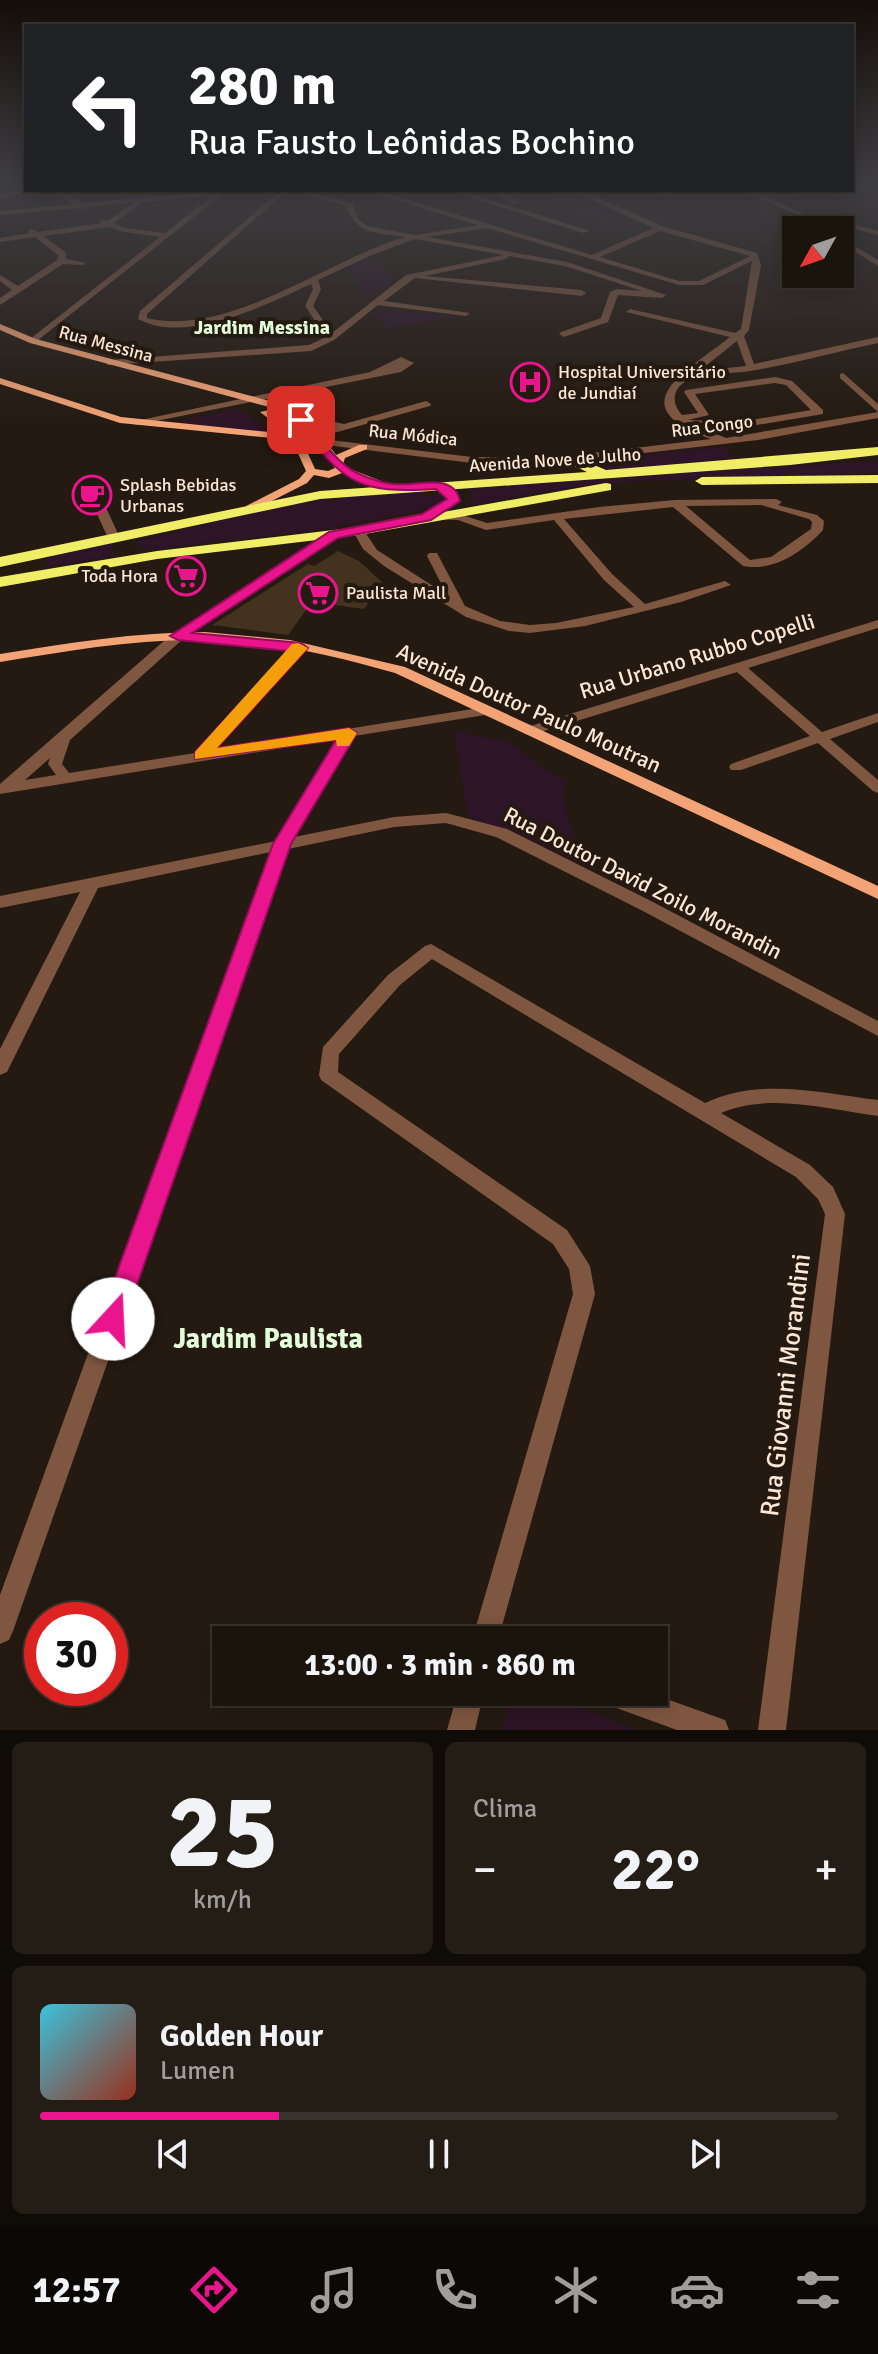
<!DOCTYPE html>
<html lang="pt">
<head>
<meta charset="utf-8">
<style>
  body { margin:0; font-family:Signika,sans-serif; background:#241d16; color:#f1f3f6; height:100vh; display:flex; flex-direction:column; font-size:30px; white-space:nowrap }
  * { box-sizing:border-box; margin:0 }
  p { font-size:26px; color:#a09e9d }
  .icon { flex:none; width:44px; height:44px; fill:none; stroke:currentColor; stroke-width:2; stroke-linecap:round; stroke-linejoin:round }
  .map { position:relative; height:1730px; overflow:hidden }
  .drawer { display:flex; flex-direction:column; gap:12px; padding:12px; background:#0f0b07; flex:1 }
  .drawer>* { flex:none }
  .guide { position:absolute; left:24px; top:24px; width:830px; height:168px; border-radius:0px; box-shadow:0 4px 20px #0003,0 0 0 2px #39332e; background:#202124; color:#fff; overflow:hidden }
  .needle { width:52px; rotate:230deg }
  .buttons { position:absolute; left:782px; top:216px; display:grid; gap:16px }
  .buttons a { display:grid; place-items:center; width:72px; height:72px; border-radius:0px; background:#1b140d; box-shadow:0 4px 20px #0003,0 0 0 2px #39332e; font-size:40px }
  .speed { position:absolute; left:24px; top:1602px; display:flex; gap:16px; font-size:40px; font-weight:700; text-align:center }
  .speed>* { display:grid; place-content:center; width:104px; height:104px; border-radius:50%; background:#1b140d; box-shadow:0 4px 20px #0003,0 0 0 2px #39332e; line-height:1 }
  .speed .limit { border:12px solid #d22; background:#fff; color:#111 }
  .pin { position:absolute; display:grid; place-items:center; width:68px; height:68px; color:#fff; margin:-34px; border-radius:16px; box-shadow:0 4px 12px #0006 }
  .me { position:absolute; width:88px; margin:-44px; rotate:20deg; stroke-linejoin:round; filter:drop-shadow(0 0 6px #0008) }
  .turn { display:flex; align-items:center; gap:28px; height:168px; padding:0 32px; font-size:36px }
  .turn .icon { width:104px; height:104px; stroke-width:2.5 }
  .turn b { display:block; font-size:56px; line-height:68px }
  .big { font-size:60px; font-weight:700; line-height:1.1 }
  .drawer .card { flex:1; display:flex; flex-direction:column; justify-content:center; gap:12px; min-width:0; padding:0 28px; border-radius:12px; background:#241d16 }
  .drawer .dial { align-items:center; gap:0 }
  .dial b { font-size:104px; line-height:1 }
  .song { display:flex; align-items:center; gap:24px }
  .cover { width:96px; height:96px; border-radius:12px; background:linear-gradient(135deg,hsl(190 70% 55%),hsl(10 70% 35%)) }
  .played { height:8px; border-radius:4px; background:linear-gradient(90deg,#ea148c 30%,#39332e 30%) }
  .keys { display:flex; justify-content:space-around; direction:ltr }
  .heat { display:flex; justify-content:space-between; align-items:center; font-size:44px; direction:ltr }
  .drawer .tiles { flex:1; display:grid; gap:12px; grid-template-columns:1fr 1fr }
  .card:last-child { grid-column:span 2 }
  .trip { position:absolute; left:212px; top:1626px; width:456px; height:80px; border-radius:0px; background:#1b140d; box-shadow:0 4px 20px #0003,0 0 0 2px #39332e; font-weight:700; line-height:80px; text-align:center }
  .menu { display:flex; height:128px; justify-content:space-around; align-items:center; background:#0b0805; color:#a09e9d }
  .menu .icon { width:56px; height:56px }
  .menu .selected { color:#ea148c }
  .menu b { font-size:36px; color:#f1f3f6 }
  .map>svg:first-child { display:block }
  .green { fill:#2d1426 }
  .building { fill:#43321e }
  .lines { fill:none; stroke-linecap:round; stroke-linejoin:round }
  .street { fill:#7f5740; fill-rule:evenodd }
  .secondary { fill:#f3a476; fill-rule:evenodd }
  .primary { fill:#f2ed67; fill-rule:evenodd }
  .route { fill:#ea148c; stroke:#980d5b; stroke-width:2 }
  .slow { fill:#f59e0b }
  .labels { text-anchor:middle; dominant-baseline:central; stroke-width:8; stroke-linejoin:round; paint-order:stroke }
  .far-street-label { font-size:18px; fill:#fce7d7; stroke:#241a11 }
  .far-poi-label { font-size:18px; fill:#fce7d7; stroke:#241a11; text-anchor:start }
  .far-neighbourhood-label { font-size:20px; font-weight:bold; fill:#e3fcd9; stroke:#241a11 }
  .street-label { font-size:22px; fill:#fce7d7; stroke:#241a11 }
  .near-street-label { font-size:26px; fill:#fce7d7; stroke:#241a11 }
  .near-neighbourhood-label { font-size:28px; font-weight:bold; fill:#e3fcd9; stroke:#241a11 }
</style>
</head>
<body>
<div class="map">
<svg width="878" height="1730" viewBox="0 0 878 1730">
  <rect width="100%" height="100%" fill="#241a11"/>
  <!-- green -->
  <path class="green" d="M531,190H565L628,222L621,225L571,210Z
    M370,258L395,280L369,297L347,267Z
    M373,309L459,316L388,329Z
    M236,408L273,433L180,424L183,421Z
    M723,447L738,461L610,472L585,463L586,459Z
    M878,461V474L645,481L572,487L471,505V489L647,474Z
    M383,492H429L443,498L436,507L320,530L145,550L134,542L259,511L275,503Z
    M112,542L114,556L46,567L47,558Z
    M454,731L509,742L550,773L567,781L562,793L583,874L469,823Z
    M510,1692H536L637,1730H503Z"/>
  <!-- building -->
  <path class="building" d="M338,551L359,561L382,582L364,609L312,602L288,635L212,625L308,564L314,566Z"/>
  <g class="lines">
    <!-- street -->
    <path class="street" d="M26,190H44L0,198V194Z
      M53,190H62L81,203L228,190L33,344L28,341L30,339L160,237L124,232L109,227L44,236L66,253V259L86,263L82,265L63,264L0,305V298L12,290L0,281V275L18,286L57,260L59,256L35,237L0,242V238L30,233L28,231L32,229L38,232L102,223L99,219L108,221L133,203L86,207L83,210L78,208L0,215V211L73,204ZM212,196L165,233L125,228L114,223L144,202Z
      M281,190H300L352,203L358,219L367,226L415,235L478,225L363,190H375L592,255L653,228L570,190H580L662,226L757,253L761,265L749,330L744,336L754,364L878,337V343C835,352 793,364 750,371C733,374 701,372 688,380C673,388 670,402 682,415L698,413L684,392L686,390L775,377L792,381L823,410V414L739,428L700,427L726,438L878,412L840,378V374L843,373L878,404V418L758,440L549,464L472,463L318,444L317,442L322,439L472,457L549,458L711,439C617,406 687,371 730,337L626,312L630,309L735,333L741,329L752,261L703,285H679L487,228L427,237L567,262L666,295L662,298L618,295L608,322L564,337L559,334L561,332L601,318L610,292L617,289L642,291L565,266L509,256L506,259L425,276L582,290L586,293L582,296L415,278L384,301L470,313L466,316L378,305L334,340L311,351L107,365V361L110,360L309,345L326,337L305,306L313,289L311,284C266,305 185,345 138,319L140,311ZM288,190L346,206C357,236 377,232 405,237C326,260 229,338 147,318V314ZM660,231L750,256L699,281H679L600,257ZM415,239L504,255L406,275L332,333L313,306L321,289L318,280L372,255ZM737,341L746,366L699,371ZM775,383L786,385L811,410L739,422L688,420L709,415L695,394Z
      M447,190H458L590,231L583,233Z
      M489,190H499L521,202L514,204Z
      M655,190H665L673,195L666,197Z
      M739,190H749L810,216L814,214L878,231V235L813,218L829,230H820L798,215Z
      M840,237L878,260V266L840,242Z
      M401,357L414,363L401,372L136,425L131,422L370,372Z
      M426,401L431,404L430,406L316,438L312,437V433L332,427L290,416L295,413L344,424Z
      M93,499L103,501L120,538L118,540L108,538L91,501Z
      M776,499L782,502L778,505L817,515L824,521L823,530C803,552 773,572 743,566L673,507L564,519L612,574L645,604L725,581L731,585L681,602L585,626L530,633L509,631L466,617L384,566L363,549L353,531L363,529L377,550L447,595L427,556L429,553H437L465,606L500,621L530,625L556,623L634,607L604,580L554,520L486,530L458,520L432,519V515L459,514L487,523L599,507L675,500ZM761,505L809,519L812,522L811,529L771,557L750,560L686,506Z
      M334,532L340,535L338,537L183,639L70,740L62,764L69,773L195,753L296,645H306V651L214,750L485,707L492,711L485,715L354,736L294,837L394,817L446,813L507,829L653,902L878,1021V1036L641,910L496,837L446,823L394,827L288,849L13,1631L9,1640L0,1644V1595L271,852L98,888L7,1072L0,1075V1049L80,892L0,908V896L276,841L338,739L0,794V784L173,633ZM50,758L48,764L56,775L25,780Z
      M878,620V628L748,668L822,732L878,713V722L830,739L878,780V793L873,791L818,743L741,770H731L729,767L731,764L810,736L737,672L534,734L529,735L522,731L524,728Z
      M431,944L705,1103C759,1077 821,1093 878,1100V1116C830,1110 768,1092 721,1113L810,1165L833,1187L845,1214L786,1730H758L825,1214L818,1199L796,1177L432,959L400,985L339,1054L338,1072L567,1230L590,1266L595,1294L498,1640H472L573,1294L569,1269L553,1244L321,1080L319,1075L323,1047L388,975L425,946Z
      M458,1692H484L475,1730H447Z
      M597,1692H647L725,1720L729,1730H677L600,1702Z"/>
    <!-- secondary -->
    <path class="secondary" d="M0,324L36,339L281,404L316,427L336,455L359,445H367V449L345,458L343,464L345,467L399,488L389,490L342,473L329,478L314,475L307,483L254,510H246V506L299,479L306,471L292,440L120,423L0,384V378L121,417L289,434L260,412L269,410L296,427L304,438L302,440L315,469L328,471L335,468L308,431L273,408L30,343L0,330Z
      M205,632L290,640L405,667L878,886V899L395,673C332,655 267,640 202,640C134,639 67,651 0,662V654C68,643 136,632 205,632Z"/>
    <!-- primary -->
    <path class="primary" d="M878,447V455L790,465L320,499L0,567V557L320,491L587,472L566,462V456L571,455L606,470Z
      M878,475V483L702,485L695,481L702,477Z
      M606,483L611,484V490L359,535L157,559L0,587V577L157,551L359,527Z"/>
  </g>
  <!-- sky -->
  <linearGradient id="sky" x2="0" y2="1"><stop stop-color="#140e09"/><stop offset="0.43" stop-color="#3f3e43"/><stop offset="1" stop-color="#3f3e43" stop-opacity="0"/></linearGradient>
  <rect width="878" height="424" fill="url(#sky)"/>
  <!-- route -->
  <path class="route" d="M297,418H305C320,437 335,462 357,473C367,478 383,483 393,484C414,487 454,471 460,501L431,520L338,538L192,633L301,643L308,648L217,748L349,728L357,733L291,844L125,1319L121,1328L113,1331L104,1328L100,1319L273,844L336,740L195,759V752L289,651L178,640L170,636L329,532L422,514L447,499L436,489C357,494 345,483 297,423Z"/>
  <!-- slow -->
  <path class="slow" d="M298,643L308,648L217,748L349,728L357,733L349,746H337L336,740L195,759V752L292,644Z"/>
  <!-- icons -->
  <defs>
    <symbol id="hospital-ring" viewBox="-11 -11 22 22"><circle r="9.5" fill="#241a11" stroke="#ea148c" stroke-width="1.5"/><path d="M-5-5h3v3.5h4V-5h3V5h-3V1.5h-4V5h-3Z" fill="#ea148c"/></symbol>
    <symbol id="cafe-ring" viewBox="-11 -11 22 22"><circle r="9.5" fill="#241a11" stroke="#ea148c" stroke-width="1.5"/><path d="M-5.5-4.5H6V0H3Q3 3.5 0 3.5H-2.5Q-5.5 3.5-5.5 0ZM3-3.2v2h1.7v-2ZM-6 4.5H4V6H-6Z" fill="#ea148c"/></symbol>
    <symbol id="supermarket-ring" viewBox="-11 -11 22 22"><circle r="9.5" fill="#241a11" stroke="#ea148c" stroke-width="1.5"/><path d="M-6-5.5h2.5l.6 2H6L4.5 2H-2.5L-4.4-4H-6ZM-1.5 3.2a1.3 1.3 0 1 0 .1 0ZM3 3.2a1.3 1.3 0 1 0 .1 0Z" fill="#ea148c"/></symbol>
  </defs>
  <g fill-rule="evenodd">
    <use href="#hospital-ring" x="508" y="360" width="44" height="44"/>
    <use href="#cafe-ring" x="70" y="473" width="44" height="44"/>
    <use href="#supermarket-ring" x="164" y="554" width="44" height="44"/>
    <use href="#supermarket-ring" x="296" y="571" width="44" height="44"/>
  </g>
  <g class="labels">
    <!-- far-street labels -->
    <g class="far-street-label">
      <text transform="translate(106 344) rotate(15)">Rua Messina</text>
      <text transform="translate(712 426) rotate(-7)">Rua Congo</text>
      <text transform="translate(413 435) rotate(6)">Rua Módica</text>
      <text transform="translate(555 460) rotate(-4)">Avenida Nove de Julho</text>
    </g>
    <!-- far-poi labels -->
    <g class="far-poi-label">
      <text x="558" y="372">Hospital Universitário<tspan x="558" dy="21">de Jundiaí</tspan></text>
      <text x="120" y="485">Splash Bebidas<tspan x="120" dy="21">Urbanas</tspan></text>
      <text x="158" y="576" text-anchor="end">Toda Hora</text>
      <text x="346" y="593">Paulista Mall</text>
    </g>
    <!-- far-neighbourhood labels -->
    <g class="far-neighbourhood-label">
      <text x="262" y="327">Jardim Messina</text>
    </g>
    <!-- street labels -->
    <g class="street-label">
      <text transform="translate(697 656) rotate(-17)">Rua Urbano Rubbo Copelli</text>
      <text transform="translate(529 708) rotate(24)">Avenida Doutor Paulo Moutran</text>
      <text transform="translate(643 883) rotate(27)">Rua Doutor David Zoilo Morandin</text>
    </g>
    <!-- near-street labels -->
    <g class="near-street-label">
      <text transform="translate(786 1385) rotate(-83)">Rua Giovanni Morandini</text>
    </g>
    <!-- near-neighbourhood labels -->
    <g class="near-neighbourhood-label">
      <text x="268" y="1339">Jardim Paulista</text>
    </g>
  </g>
</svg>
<div class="buttons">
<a><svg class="needle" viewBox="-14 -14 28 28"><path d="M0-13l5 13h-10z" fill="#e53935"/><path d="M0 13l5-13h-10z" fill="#a09e9d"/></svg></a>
</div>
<div class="speed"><div class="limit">30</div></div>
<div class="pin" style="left:301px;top:420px;background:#d93025"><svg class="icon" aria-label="arrive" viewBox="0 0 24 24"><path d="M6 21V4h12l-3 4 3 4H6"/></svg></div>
<svg class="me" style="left:113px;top:1319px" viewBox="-20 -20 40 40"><circle r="19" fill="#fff"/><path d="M0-13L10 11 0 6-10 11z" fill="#ea148c"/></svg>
<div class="trip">13:00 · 3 min · 860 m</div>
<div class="guide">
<div class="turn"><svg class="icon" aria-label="left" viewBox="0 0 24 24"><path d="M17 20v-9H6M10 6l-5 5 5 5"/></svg><div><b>280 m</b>Rua Fausto Leônidas Bochino</div></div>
</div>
</div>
<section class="drawer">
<div class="tiles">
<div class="card dial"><b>25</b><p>km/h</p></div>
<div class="card"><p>Clima</p>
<div class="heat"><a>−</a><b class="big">22°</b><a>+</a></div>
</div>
<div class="card">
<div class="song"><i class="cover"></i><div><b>Golden Hour</b><p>Lumen</p></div></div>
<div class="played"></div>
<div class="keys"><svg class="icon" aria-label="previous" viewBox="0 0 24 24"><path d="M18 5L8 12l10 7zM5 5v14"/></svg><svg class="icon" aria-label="pause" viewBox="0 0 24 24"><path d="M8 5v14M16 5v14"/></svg><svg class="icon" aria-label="next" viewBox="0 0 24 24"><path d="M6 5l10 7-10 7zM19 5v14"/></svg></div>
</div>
</div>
</section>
<nav class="menu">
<b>12:57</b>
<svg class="icon selected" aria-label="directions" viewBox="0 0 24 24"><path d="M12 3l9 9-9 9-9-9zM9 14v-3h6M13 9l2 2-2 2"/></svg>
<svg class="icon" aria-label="music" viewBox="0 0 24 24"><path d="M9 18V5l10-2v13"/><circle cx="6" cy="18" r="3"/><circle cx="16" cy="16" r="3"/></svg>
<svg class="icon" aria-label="phone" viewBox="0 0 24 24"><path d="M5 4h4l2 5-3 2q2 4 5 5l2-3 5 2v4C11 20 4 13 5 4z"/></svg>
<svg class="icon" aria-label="climate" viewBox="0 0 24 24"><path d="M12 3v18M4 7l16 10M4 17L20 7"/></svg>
<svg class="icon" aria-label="car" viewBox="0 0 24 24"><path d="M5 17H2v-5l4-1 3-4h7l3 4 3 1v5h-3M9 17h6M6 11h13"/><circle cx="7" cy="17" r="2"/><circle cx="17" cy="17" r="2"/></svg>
<svg class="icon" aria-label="filters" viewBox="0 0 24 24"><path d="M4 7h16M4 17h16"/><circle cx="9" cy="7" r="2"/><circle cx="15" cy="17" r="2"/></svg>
</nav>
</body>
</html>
